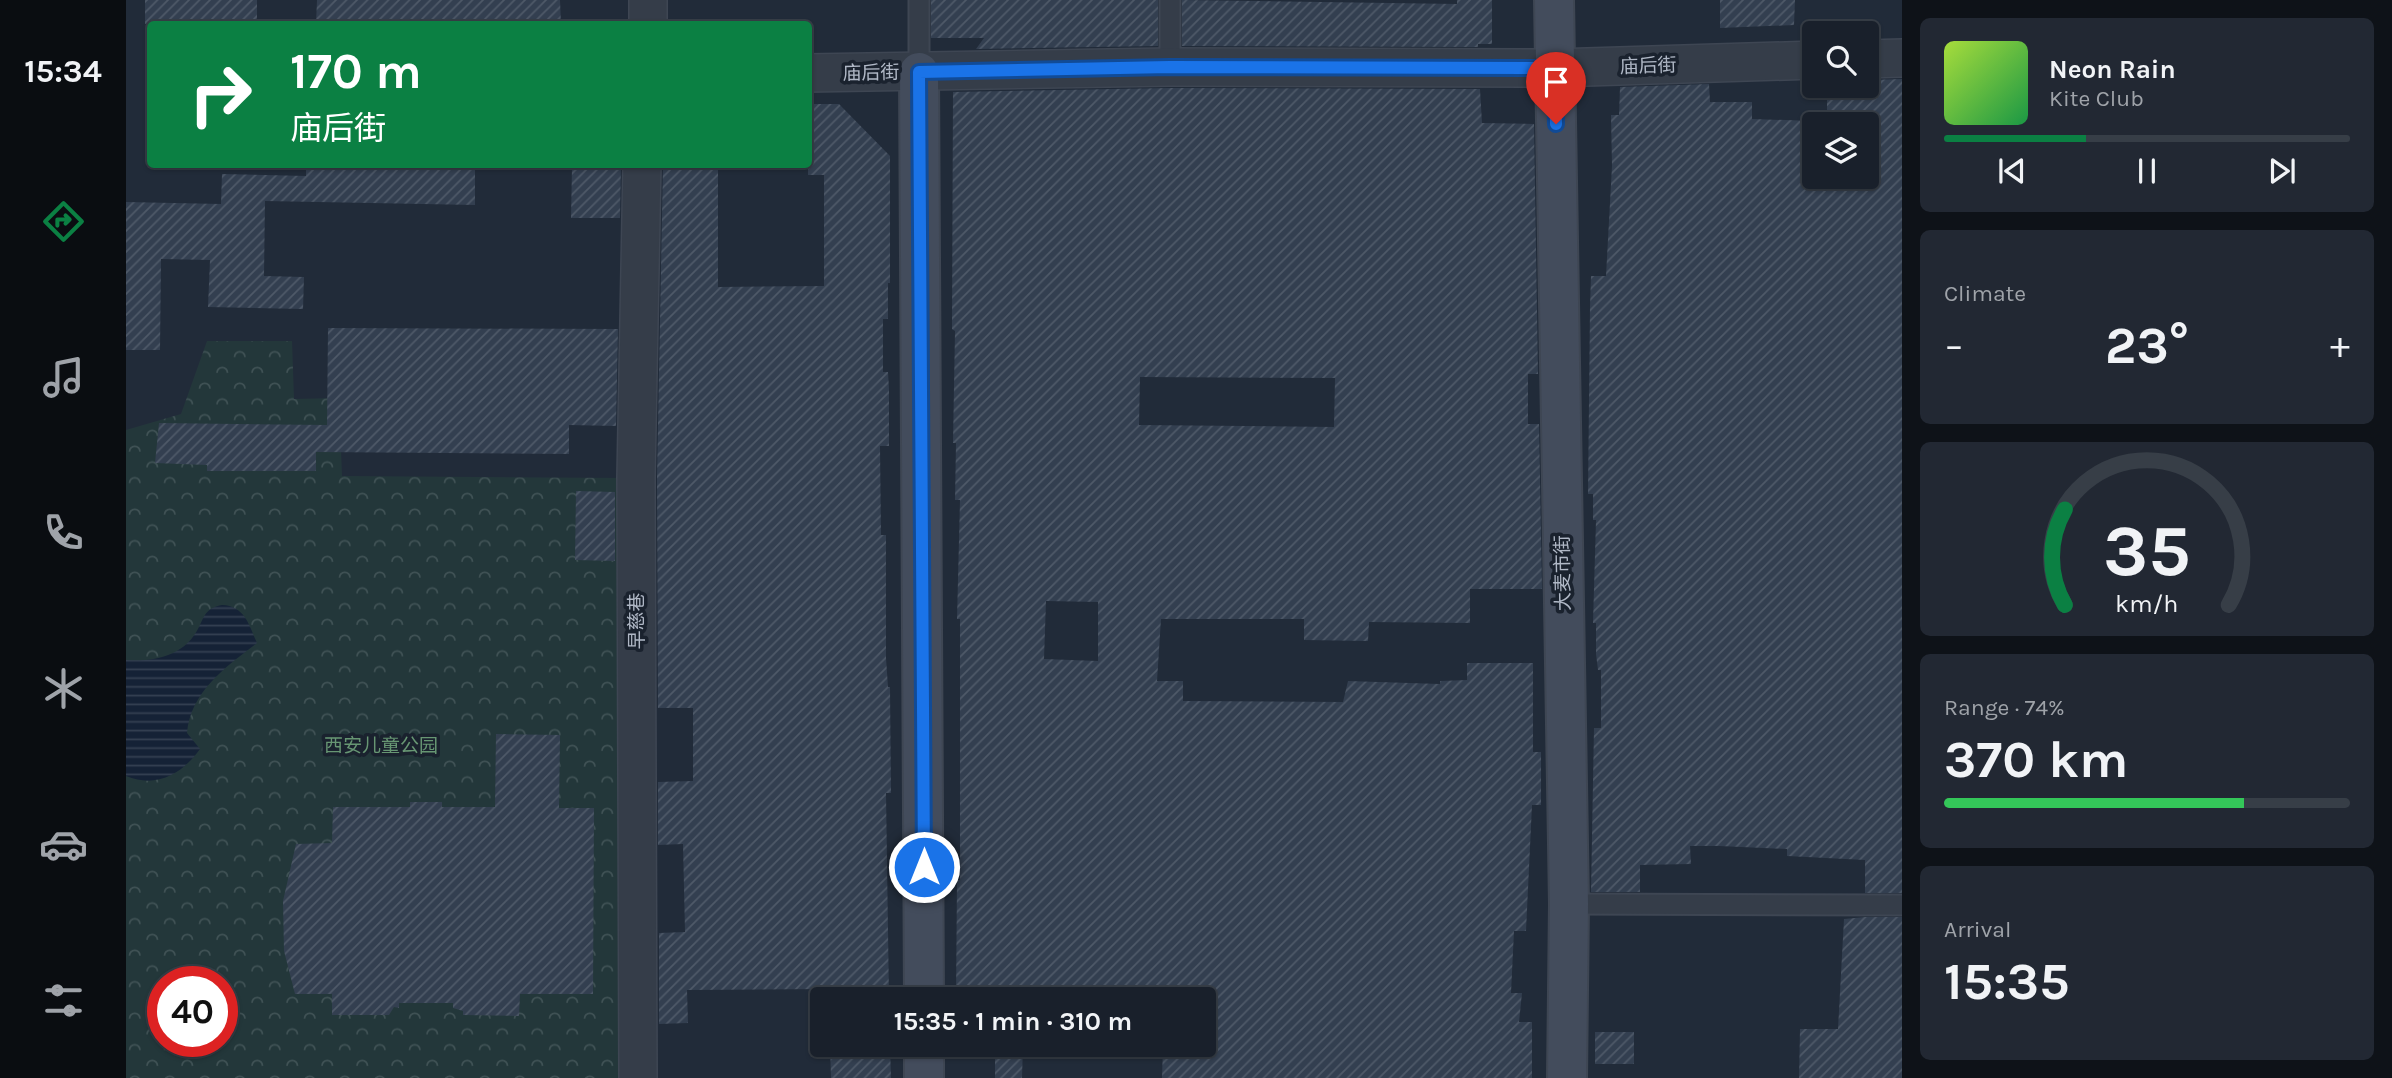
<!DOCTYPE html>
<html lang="en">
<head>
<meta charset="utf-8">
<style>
  body { margin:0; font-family:Karla,"Noto Sans SC",sans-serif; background:#222833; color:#f1f3f6; height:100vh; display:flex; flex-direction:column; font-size:26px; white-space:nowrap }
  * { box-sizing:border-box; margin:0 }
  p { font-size:23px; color:#9fa3a9 }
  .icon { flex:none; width:38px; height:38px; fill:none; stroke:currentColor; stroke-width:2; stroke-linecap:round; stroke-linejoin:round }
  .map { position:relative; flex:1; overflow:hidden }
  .details { display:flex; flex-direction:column; gap:18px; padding:18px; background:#0e1218; width:490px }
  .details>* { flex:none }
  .banner { position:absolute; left:21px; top:21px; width:665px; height:147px; border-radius:7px; box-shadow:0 2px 5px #0004,0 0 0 2px #373e47; background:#0b8043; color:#fff; overflow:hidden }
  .controls { position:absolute; left:1676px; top:21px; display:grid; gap:14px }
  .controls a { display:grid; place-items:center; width:77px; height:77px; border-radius:7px; background:#19202b; box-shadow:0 2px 5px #0004,0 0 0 2px #373e47; font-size:35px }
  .speed { position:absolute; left:21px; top:966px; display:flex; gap:14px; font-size:35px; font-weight:700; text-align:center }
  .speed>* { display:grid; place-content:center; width:91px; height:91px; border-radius:50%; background:#19202b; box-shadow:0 2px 5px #0004,0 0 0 2px #373e47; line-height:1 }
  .speed .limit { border:10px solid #d22; background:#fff; color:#111 }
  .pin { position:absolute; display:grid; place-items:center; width:60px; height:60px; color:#fff; margin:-72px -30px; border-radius:50% 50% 50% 0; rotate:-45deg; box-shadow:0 0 7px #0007 }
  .pin .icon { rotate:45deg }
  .me { position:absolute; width:77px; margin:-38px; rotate:0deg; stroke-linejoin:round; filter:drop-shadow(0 0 5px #0008) }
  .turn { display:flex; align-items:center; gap:24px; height:147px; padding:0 28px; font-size:32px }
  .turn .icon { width:91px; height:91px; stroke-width:2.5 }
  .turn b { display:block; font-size:49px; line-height:60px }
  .big { font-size:52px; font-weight:700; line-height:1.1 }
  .details .card { flex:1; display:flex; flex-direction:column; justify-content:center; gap:10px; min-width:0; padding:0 24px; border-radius:10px; background:#222833 }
  .details .dial { align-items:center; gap:0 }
  .dial svg { height:182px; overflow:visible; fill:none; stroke:#373e47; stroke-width:7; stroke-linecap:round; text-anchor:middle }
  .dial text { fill:#f1f3f6; stroke:none }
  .song { display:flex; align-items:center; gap:21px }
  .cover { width:84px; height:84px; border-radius:10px; background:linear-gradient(135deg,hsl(80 70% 55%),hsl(140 70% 35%)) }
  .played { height:7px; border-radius:4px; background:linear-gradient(90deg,#0b8043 35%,#373e47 35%) }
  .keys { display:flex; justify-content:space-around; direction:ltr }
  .heat { display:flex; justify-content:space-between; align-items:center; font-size:38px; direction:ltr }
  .charge { height:10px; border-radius:5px; background:linear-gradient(90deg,#34c759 74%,#373e47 0) }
  .trip { position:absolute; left:684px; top:987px; width:406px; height:70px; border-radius:7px; background:#19202b; box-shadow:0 2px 5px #0004,0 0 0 2px #373e47; font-weight:700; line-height:70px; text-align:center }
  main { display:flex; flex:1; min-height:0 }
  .tabs { display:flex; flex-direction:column; width:126px; justify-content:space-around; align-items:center; background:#0a0d11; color:#9fa3a9 }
  .tabs .icon { width:49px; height:49px }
  .tabs .selected { color:#0b8043 }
  .tabs b { font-size:32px; color:#f1f3f6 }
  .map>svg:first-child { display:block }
  .park { fill:url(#park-crowns); fill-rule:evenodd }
  .water { fill:url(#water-rules) }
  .building { fill:url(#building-hatch); fill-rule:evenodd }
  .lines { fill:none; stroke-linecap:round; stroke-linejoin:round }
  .lane-casing { stroke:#3e4653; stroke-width:23 }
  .street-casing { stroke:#3e4653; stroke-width:40 }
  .secondary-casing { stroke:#3e4653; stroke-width:42 }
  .lane { stroke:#353d49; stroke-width:19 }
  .street { stroke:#353d49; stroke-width:37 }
  .secondary { stroke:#434c5c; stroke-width:38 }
  .route-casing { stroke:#114b97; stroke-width:18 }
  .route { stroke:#1a73e8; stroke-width:12 }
  .labels { text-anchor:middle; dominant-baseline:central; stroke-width:7; stroke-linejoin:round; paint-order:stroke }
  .street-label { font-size:19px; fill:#b0b8c6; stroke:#1a222e }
  .park-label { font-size:19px; fill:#679673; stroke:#1a222e }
</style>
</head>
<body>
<main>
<nav class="tabs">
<b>15:34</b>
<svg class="icon selected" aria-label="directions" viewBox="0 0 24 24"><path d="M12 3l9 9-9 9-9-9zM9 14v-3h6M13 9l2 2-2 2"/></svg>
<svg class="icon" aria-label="music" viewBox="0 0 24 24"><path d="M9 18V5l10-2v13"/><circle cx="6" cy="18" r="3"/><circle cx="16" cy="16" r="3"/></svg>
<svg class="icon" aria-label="phone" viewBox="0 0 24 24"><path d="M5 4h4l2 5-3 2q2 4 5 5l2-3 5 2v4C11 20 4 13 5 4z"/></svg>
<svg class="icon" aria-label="climate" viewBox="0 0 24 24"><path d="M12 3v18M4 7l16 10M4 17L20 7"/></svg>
<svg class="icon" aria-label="car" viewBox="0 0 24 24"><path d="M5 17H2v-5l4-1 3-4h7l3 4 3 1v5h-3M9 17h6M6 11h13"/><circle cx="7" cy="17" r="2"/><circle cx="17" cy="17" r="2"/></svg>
<svg class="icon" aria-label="filters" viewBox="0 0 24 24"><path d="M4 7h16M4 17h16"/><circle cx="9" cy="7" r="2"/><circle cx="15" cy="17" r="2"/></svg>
</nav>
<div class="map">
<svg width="1776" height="1078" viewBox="0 0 1776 1078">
  <defs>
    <pattern id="park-crowns" width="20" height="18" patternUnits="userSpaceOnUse" patternTransform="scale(1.75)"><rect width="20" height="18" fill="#23373a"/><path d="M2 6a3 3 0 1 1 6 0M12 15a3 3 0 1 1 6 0" fill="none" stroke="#405255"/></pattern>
    <pattern id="water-rules" width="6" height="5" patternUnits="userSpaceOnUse" patternTransform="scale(1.75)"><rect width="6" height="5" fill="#152236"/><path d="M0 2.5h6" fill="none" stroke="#344052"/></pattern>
    <pattern id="building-hatch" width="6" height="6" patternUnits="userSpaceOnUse" patternTransform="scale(1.75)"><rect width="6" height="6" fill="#333f50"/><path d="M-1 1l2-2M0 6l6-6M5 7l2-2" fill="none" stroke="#4e5968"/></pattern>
  </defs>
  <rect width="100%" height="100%" fill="#212b39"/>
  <!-- park -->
  <path class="park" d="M81,341H166L168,399L213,398L216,476L501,478L512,1078H0V430L55,414ZM37,982H96V1041H37Z"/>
  <!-- water -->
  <path class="water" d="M96,605C119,606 123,625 131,643C100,667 65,691 61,733L74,749C57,773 31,789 0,776V660C29,662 59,656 73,627C79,614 81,608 96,605Z"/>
  <!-- building -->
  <path class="building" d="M19,0H131V24H19Z
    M191,0H434L435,24H190Z
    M805,0H1032V46L850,49L858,38H805Z
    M1056,0L1331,4V0H1366V44H1352V47L1056,46Z
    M1594,0H1669L1668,25L1594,28Z
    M1776,79V893H1739V860L1661,856V849L1593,846H1564L1565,864L1514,865V892H1465L1468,728H1475V670H1472L1470,654V623H1467L1470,520H1467V494H1462L1464,307L1465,276H1480L1486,166L1485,115H1493L1494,87L1583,84L1584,102H1626V119L1689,121V177H1741V124H1701V86H1741V80Z
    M1044,88L1354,89L1356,123L1408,124L1412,374H1402V424H1413L1416,589H1344V623L1243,622L1242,641L1178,640V619H1035L1031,681H1057V701L1217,702L1222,681L1314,684V681L1341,680V663H1407V752H1415V805H1406L1400,931H1388L1385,993H1396L1393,1022H1406V1078H1036L1037,1045H1078V999H830L831,880H834V619H831L834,500H829L830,443H827L829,331L826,329L827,92ZM1014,377L1209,378L1208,427L1013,425ZM920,601L972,602V661L918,659Z
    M682,104H713L764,156V283H762V319H757V372H762L763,389V446H754L755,535H760V658L762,687H764L765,793H760L763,999H704V989L561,990L562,1023L533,1024V933L559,932L557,844L532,845V782L567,781V708H532L531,478L537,164H592V287L698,286V175H682Z
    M180,164H349V205L139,201L138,276L178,277L177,309L82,307L84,260L35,259L34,350H0V202L95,204L96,174L180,176Z
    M450,165L495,166L494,218H445L446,167Z
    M202,328L492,329L490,426L443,425V454L190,452V471H81V465L29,463L33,423L201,425Z
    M450,491L489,492V561L449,560Z
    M370,734L434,735L433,808H468L467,994H394L393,1016L337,1015V1011L327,1008V1003H273V1008L268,1007L263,1015H206V994H169L158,951L157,901L170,844L206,843L207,807H284V802H316V807H369Z
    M1739,917H1776V1078H1673L1674,1029H1712L1718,919Z
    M1469,1032H1508V1064H1469Z
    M704,1045H764L765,1078H705Z
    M830,1045H897L896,1078H869V1052H830Z"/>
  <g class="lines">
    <defs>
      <path id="lane" d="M1044,0V67
        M793,72V0
        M1443,904L1776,905"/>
      <path id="street" d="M522,24V0
        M1741,59L1776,58
        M682,73L1044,67L1429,68L1689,60
        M512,1078L510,478L516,164"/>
      <path id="secondary" d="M1428,0L1443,904L1441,1078
        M793,72L798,999
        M798,1045V1078"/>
    </defs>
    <!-- lane casing -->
    <use href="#lane" class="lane-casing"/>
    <!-- street casing -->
    <use href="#street" class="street-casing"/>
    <!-- secondary casing -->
    <use href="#secondary" class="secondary-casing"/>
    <!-- lane -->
    <use href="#lane" class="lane"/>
    <!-- street -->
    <use href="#street" class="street"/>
    <!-- secondary -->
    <use href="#secondary" class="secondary"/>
  </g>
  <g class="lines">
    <defs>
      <path id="route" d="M798,867L793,72L1044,67L1429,68L1430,124"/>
    </defs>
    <!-- route casing -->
    <use href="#route" class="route-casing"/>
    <!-- route -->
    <use href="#route" class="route"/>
  </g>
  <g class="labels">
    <!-- street labels -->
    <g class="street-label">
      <text transform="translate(1522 66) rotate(-2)">庙后街</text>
      <text transform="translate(745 73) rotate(-1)">庙后街</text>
      <text transform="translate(1437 573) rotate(-91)">大麦市街</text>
      <text transform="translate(511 621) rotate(-90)">早慈巷</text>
    </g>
    <!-- park labels -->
    <g class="park-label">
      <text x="255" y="746">西安儿童公园</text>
    </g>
  </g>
</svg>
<div class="controls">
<a><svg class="icon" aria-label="search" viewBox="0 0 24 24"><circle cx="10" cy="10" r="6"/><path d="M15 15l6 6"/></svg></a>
<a><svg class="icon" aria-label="layers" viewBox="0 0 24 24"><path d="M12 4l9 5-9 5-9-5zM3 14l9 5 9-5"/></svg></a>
</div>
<div class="speed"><div class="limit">40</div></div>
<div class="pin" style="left:1430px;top:124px;background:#d93025"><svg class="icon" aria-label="arrive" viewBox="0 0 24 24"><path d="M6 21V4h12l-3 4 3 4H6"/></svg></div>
<svg class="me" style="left:798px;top:867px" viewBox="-20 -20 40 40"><circle r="17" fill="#1a73e8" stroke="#fff" stroke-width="3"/><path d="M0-11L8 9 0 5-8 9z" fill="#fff"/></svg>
<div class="trip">15:35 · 1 min · 310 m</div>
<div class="banner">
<div class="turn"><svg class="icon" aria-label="right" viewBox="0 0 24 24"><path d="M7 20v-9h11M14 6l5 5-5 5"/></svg><div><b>170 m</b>庙后街</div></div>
</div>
</div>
<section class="details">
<div class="card">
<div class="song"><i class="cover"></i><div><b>Neon Rain</b><p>Kite Club</p></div></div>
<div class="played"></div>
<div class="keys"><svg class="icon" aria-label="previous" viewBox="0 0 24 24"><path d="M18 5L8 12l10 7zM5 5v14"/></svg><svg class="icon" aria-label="pause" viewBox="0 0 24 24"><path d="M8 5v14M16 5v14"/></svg><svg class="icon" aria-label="next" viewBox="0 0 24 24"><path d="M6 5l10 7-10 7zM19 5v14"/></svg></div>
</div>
<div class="card"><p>Climate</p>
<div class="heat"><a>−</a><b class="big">23°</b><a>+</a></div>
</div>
<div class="card dial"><svg viewBox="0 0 100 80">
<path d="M14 69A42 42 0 1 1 86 69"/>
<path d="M14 69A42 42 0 0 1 14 27" stroke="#0b8043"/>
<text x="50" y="56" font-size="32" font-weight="700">35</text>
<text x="50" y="72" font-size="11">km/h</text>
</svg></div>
<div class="card"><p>Range · 74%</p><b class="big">370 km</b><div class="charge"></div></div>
<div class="card"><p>Arrival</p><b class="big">15:35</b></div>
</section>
</main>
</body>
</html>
